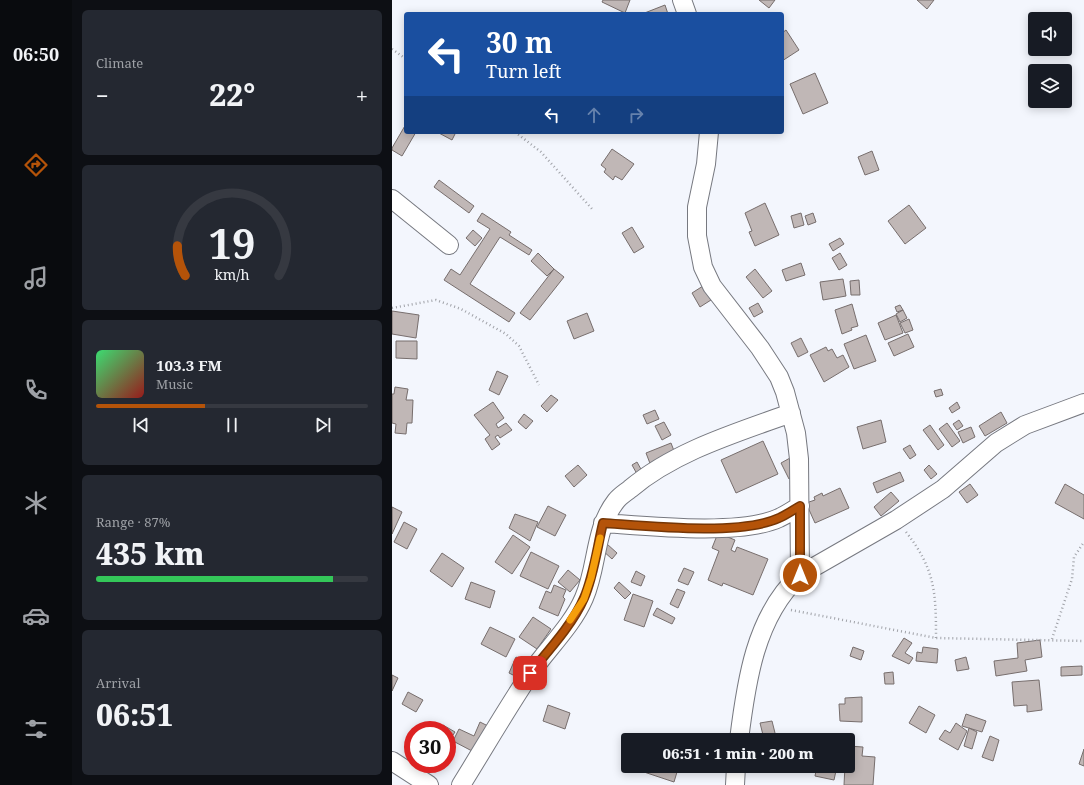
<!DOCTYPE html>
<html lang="en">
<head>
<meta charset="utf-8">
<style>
  body { margin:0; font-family:"Noto Serif",serif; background:#242831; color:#f1f3f6; height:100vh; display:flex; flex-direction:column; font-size:15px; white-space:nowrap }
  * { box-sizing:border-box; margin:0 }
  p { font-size:13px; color:#9ea1a6 }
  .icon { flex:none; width:22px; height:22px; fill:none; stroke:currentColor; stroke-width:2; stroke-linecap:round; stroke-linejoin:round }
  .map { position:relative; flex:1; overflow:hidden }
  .sheet { display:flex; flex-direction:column; gap:10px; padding:10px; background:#0d0f14; width:320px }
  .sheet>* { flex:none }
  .banner { position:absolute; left:12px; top:12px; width:380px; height:122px; border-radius:4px; box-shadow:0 2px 10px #0003; background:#1a4fa0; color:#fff; overflow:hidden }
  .tools { position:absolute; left:636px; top:12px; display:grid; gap:8px }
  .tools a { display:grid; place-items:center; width:44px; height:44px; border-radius:4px; background:#171b24; box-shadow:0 2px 10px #0003; font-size:20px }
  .speed { position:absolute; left:12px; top:721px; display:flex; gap:8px; font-size:20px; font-weight:700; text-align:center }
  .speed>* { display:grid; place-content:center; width:52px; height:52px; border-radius:50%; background:#171b24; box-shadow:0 2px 10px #0003; line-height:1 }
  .speed .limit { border:6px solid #d22; background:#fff; color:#111 }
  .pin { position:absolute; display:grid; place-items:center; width:34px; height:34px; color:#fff; margin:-17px; border-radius:8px; box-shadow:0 2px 6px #0006 }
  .me { position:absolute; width:44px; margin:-22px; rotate:0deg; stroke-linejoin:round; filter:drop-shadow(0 0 3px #0008) }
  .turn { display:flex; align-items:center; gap:14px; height:84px; padding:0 16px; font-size:18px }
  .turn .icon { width:52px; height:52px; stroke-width:2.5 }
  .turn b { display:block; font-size:28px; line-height:34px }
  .lanes { display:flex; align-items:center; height:38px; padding:0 16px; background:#0003; justify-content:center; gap:20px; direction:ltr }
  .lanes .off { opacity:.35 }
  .big { font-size:30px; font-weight:800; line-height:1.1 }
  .sheet .card { flex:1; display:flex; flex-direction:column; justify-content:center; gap:6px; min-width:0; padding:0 14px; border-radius:6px; background:#242831 }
  .sheet .dial { align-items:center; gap:0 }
  .dial svg { height:104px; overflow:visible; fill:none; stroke:#363941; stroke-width:7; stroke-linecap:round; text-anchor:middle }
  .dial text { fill:#f1f3f6; stroke:none }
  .song { display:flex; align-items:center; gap:12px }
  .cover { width:48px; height:48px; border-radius:6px; background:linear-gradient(135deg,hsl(140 70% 55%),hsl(0 70% 35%)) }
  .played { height:4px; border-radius:2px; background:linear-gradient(90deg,#b45309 40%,#363941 40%) }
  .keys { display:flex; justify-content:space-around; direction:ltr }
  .heat { display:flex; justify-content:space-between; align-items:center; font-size:22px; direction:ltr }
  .charge { height:6px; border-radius:3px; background:linear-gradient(90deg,#34c759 87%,#363941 0) }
  .trip { position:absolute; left:229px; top:733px; width:234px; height:40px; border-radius:4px; background:#171b24; box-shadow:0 2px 10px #0003; font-weight:800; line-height:40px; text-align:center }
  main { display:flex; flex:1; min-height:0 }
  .dock { display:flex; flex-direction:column; width:72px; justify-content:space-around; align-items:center; background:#090b0e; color:#9ea1a6 }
  .dock .icon { width:28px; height:28px }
  .dock .selected { color:#b45309 }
  .dock b { font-size:18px; color:#f1f3f6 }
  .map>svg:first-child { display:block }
  .building { fill:#c0b7b6; stroke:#776e6d }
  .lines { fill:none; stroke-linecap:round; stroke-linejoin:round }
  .minor-casing { stroke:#777980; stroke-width:20 }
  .path { stroke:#a0a2a8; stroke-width:2.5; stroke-dasharray:1 3; stroke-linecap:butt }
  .minor { stroke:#fff; stroke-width:18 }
  .route-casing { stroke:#753606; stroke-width:10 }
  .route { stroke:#b45309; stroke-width:7 }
  .slow { stroke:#f59e0b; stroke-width:7 }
</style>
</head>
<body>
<main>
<nav class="dock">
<b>06:50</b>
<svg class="icon selected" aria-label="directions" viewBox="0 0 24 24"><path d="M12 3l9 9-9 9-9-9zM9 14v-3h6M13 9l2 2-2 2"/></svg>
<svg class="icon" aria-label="music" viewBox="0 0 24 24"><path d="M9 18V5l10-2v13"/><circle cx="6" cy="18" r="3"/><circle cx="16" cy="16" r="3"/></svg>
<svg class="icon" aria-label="phone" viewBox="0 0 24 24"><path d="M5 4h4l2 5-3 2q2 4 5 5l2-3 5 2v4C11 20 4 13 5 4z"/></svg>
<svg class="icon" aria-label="climate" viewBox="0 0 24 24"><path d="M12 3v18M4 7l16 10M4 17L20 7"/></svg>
<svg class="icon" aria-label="car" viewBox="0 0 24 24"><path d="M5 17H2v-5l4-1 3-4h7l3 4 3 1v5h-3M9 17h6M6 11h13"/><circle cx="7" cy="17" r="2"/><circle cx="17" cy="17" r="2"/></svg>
<svg class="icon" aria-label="filters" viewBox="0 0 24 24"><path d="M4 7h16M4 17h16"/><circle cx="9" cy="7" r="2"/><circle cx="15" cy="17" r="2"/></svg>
</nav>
<section class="sheet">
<div class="card"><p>Climate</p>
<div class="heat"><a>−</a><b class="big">22°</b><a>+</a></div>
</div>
<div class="card dial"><svg viewBox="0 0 100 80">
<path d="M14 69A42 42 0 1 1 86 69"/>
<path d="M14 69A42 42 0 0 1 8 46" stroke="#b45309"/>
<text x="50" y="56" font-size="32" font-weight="700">19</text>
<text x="50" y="72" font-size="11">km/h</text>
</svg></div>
<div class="card">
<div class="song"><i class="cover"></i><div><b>103.3 FM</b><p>Music</p></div></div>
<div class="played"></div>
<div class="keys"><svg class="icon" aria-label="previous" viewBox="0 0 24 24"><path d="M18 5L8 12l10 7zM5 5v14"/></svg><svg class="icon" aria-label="pause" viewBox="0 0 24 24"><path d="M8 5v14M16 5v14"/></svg><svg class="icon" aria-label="next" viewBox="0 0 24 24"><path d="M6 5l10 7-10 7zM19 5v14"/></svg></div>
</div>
<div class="card"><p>Range · 87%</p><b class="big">435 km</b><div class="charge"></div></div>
<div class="card"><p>Arrival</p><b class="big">06:51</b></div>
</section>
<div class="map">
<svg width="692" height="785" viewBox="0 0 692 785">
  <rect width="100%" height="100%" fill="#f3f6fd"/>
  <!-- building -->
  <path class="building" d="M211,0H238L233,13L210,2Z
    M367,0H383L377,8Z
    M525,0H542L535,9Z
    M273,5L276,14H250Z
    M394,30L407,50L390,61V33Z
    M423,73L436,103L411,114L398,84Z
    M14,124V132H24L10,156L0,150V148Z
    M45,132H64L60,140Z
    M220,149L242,164L230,180L223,176L221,180L212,172L214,169L209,165Z
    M480,151L487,170L473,175L466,157Z
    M47,180L82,206L77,213L42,187Z
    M373,203L387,235L363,246L357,232L360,231L353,213Z
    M517,205L534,228L513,244L496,221Z
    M90,213L119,232L117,235L140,250L137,255L108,237L78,284L123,313L117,322L52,280L59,269L68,275L98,229L85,221Z
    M409,213L412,225L402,228L399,216Z
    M421,213L424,222L416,225L413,216Z
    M240,227L252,247L242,253L230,233Z
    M81,230L90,238L83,246L74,238Z
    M448,238L452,244L441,251L437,244Z
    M146,253L162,269L155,276L139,261Z
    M448,253L455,265L447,270L440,258Z
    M409,263L413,275L394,281L390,270Z
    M162,269L172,277L138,320L128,313Z
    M363,269L380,291L371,298L354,277Z
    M451,279L454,296L431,300L428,282Z
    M467,280L468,295H459L458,281Z
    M311,286L319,300L308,307L300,293Z
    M366,303L371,312L362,317L357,308Z
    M460,304L466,326L459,328L460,330L450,334L443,310Z
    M508,305L511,310L505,312L503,307Z
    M511,310L515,318L508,322L504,314Z
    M0,311L27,315L24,338L0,334Z
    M195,313L202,331L182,339L175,321Z
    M504,315L511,333L493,340L486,323Z
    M517,319L521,330L513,333L508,323Z
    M516,334L522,347L502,356L496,343Z
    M474,335L484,361L462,369L452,344Z
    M409,338L416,352L406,357L399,343Z
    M4,341H25V359L4,358Z
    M434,347L436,351L440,349L445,358L451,355L457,367L432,382L418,355Z
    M105,371L116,376L107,395L97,390Z
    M3,387L16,389L14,400H21L20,423H15L14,434L3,433L4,424L0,423V394H2Z
    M549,389L551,395L544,397L542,391Z
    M159,395L166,400L155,412L149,406Z
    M101,402L112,418L104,424L106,428L114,423L120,430L108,438L106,435L103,437L108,444L100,450L93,439L98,435L82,415Z
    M565,402L568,408L560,413L557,408Z
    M263,410L267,419L255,424L251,415Z
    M609,412L615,423L593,436L587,426Z
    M132,414L141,421L134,429L126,422Z
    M489,420L494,442L471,449L465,427Z
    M567,420L571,426L565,430L561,424Z
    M272,422L279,435L270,440L263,426Z
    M555,423L568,441L560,447L547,429Z
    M538,425L552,445L546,450L531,430Z
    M579,427L583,437L571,443L566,432Z
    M371,441L386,474L344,493L329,460Z
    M279,443L284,456L259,466L254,453Z
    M518,445L524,455L518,459L511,449Z
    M398,458L406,474L397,479L389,463Z
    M245,462L250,471L245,474L240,465Z
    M186,465L195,475L182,487L173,476Z
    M537,465L545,474L539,479L532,470Z
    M508,472L512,481L485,493L481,483Z
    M578,484L586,495L575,503L567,492Z
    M673,484L692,495V519L663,503Z
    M448,488L457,508L423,523L414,503L423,500L422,497L430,493L431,496Z
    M499,492L507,501L489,516L482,507Z
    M156,506L174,515L163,536L145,527Z
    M0,507L10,512L0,534Z
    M123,514L146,522L138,541L117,528Z
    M12,522L25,529L15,549L2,542Z
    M326,533L343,540L339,550L343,552L345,547L376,559L361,595L331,583L330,586L316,580L327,551L320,548Z
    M121,535L138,547L120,574L103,562Z
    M215,544L225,553L220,559L210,550Z
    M139,552L167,566L156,589L128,576Z
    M50,553L72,568L60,587L38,571Z
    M292,568L302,572L296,585L286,581Z
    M176,570L188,580L178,592L166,582Z
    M244,571L253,576L249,586L239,582Z
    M79,582L103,591L98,608L73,599Z
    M227,582L239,593L233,599L222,588Z
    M162,585L174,590L171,597L173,599L166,616L147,608L154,591L159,593Z
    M285,589L293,592L286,608L278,604Z
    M241,594L261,601L252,627L232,620Z
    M265,608L283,618L280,624L261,615Z
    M141,617L159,629L145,649L127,637Z
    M98,627L123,639L114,657L89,644Z
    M512,638L520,643L513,653L521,658L517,664L500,656Z
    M648,640L650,657L633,660L635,671L604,676L602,661L626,658L625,643Z
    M461,647L472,651L469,660L458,656Z
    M531,647L546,649L545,663L524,661L525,652L530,653Z
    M124,657L134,662L127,678L117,673Z
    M574,657L577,669L565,671L563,660Z
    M690,666V675L669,676V667Z
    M501,672L502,684H493L492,673Z
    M0,675L6,678L0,691Z
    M647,680L650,710L635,712V705L622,706L620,682Z
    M16,692L31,700L24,712L10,704Z
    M470,697V722L448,721L447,704H453V698Z
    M156,705L178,713L173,729L151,721Z
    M527,706L543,715L534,733L517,723Z
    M574,714L594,721L590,732L570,726Z
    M380,721L384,737L372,739L368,723Z
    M88,722L100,728L80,751L61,741L67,729L82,736Z
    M564,723L575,731L566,750L547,739L553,730L558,733Z
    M51,725L63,732L55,744V730H48Z
    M577,728L585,732L580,749L572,746Z
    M598,736L607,740L601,761L590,757Z
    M456,746L471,747L470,756L483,757L481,785H452L453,766H456Z
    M692,749V766L687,764Z
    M247,766H274L273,768L285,772L282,782L246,770Z
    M425,766H445L442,780L423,776Z"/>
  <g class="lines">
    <defs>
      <path id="minor" d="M290,0L295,14
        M317,132L314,164L305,207V236L311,267L320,286L368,348L387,377L393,392L404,433L407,459L408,575
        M0,199L57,245
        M211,523C255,526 348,536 387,518C394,515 401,510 408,506
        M347,740C354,683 363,616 408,575L504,520L551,489L604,443L633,425L692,403
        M0,761L37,785
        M69,785C92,748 114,710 138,674C155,649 180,626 192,598C206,566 202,529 224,501C228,496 233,493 238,489C283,451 344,433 399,413
        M343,785L344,766"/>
    </defs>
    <!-- minor casing -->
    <use href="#minor" class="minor-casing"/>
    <!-- path -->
    <path class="path" d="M0,49L14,59
      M123,132L149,152L201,210
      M0,308L44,300L69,309L114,334L127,346L147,385
      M514,532C543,569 544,592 544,638
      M399,610L544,638L692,641
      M660,639L680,579L682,557L692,542"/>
    <!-- minor -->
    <use href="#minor" class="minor"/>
  </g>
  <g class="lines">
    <defs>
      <path id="route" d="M138,673C156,651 181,624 192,598C202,575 205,548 211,523C255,526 348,536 387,518C394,515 401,510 408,506V575"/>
    </defs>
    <!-- route casing -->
    <use href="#route" class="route-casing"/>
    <!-- route -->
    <use href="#route" class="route"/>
    <!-- slow -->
    <path class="slow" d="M178,620L192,599L199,578L208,538"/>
  </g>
</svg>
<div class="tools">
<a><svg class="icon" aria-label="sound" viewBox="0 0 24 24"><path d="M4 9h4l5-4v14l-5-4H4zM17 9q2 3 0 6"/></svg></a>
<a><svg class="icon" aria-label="layers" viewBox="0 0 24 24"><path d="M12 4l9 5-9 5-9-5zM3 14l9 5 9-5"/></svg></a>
</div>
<div class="speed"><div class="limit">30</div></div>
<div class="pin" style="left:138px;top:673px;background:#d93025"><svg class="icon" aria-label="arrive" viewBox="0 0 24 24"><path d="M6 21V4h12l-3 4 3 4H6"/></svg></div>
<svg class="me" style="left:408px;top:575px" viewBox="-20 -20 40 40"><circle r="17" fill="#b45309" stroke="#fff" stroke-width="3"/><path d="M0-11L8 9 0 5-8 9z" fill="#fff"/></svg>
<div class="trip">06:51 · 1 min · 200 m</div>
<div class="banner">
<div class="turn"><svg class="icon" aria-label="left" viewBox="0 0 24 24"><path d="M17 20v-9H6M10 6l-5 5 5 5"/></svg><div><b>30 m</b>Turn left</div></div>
<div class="lanes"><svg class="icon" aria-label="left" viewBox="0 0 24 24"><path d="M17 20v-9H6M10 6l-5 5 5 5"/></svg><svg class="icon off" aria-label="ahead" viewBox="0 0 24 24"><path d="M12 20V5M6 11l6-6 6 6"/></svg><svg class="icon off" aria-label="right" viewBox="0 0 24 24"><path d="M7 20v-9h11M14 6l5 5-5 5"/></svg></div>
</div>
</div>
</main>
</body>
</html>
